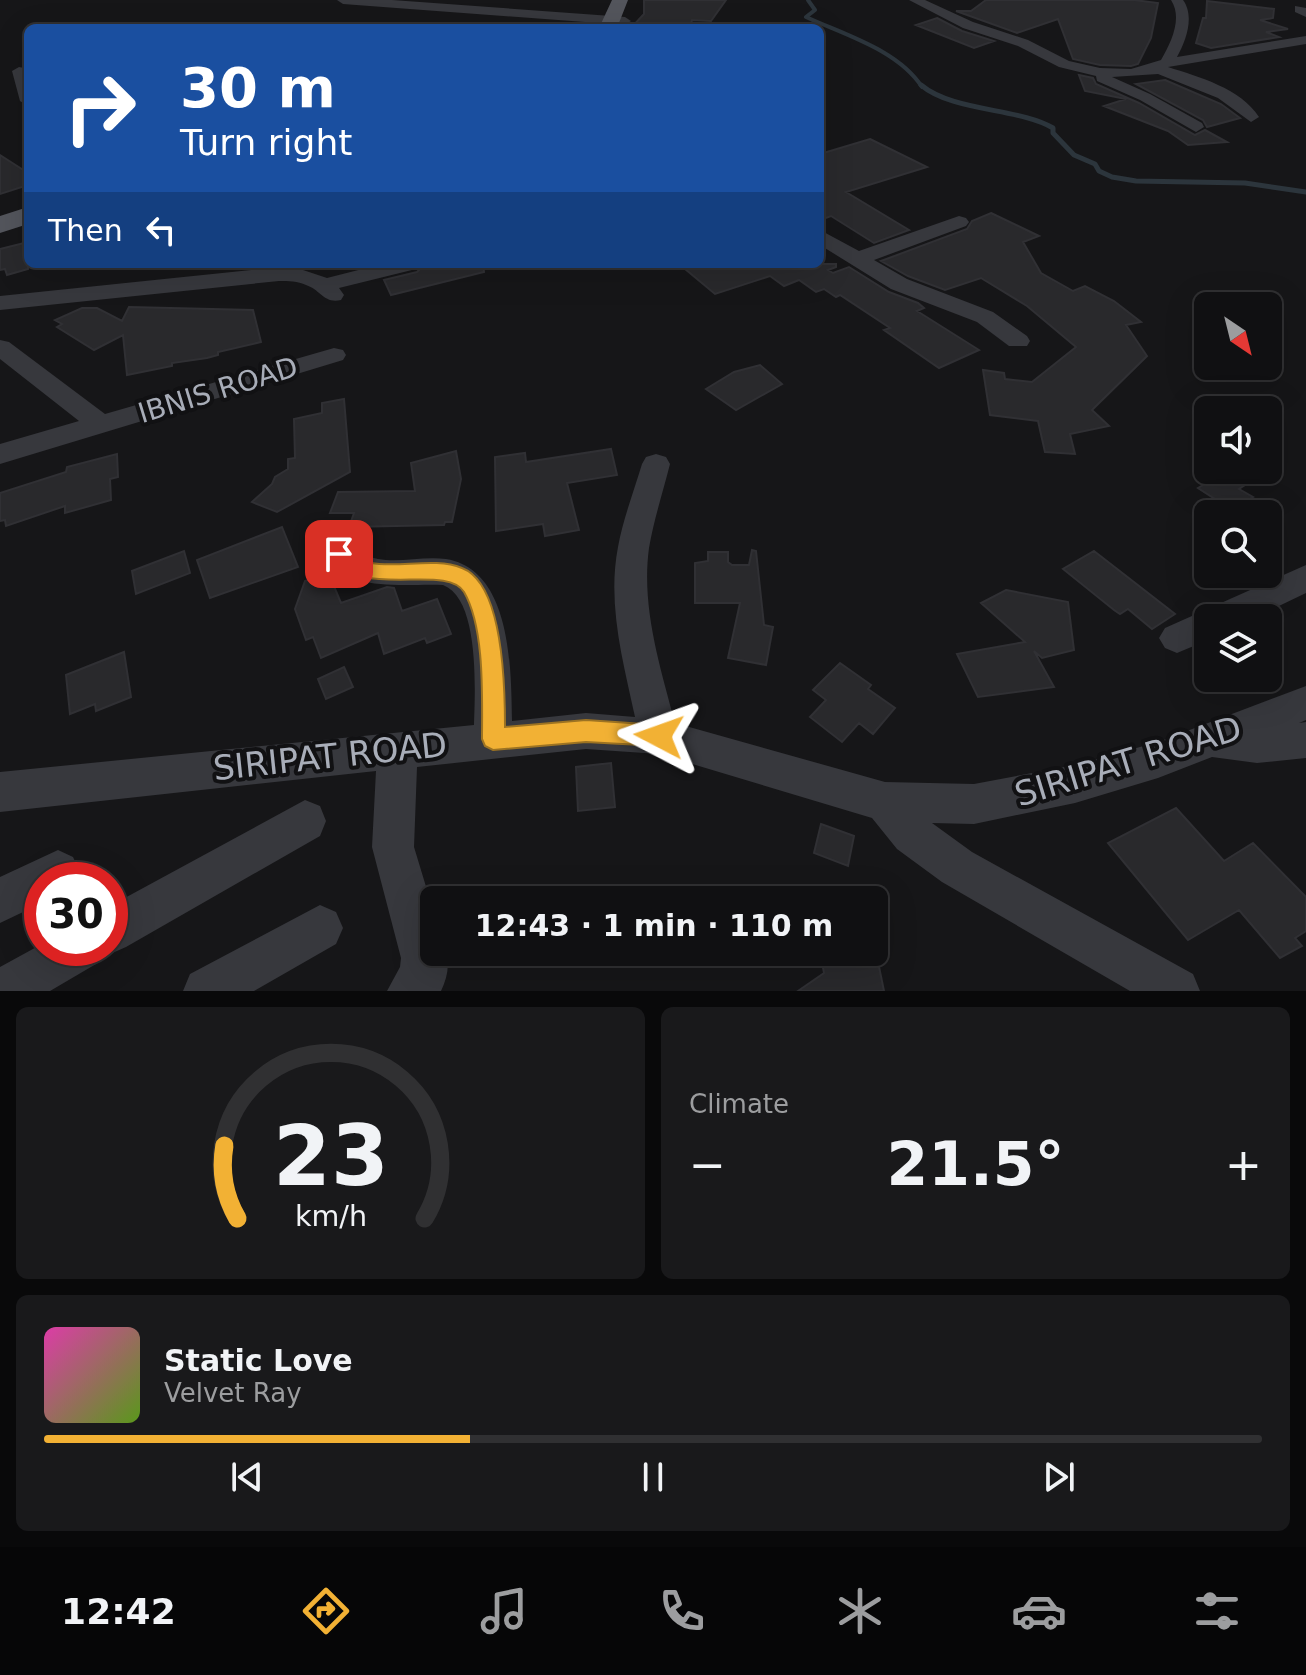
<!DOCTYPE html>
<html lang="en">
<head>
<meta charset="utf-8">
<style>
  body { margin:0; font-family:"DejaVu Sans",sans-serif; background:#19191b; color:#f1f3f6; height:100vh; display:flex; flex-direction:column; font-size:30px; white-space:nowrap }
  * { box-sizing:border-box; margin:0 }
  p { font-size:26px; color:#9c9d9f }
  .icon { flex:none; width:44px; height:44px; fill:none; stroke:currentColor; stroke-width:2; stroke-linecap:round; stroke-linejoin:round }
  .map { position:relative; height:991px; overflow:hidden }
  .panel { display:flex; flex-direction:column; gap:16px; padding:16px; background:#09090a; flex:1 }
  .panel>* { flex:none }
  .banner { position:absolute; left:24px; top:24px; width:800px; height:244px; border-radius:12px; box-shadow:0 8px 32px #0002,0 0 0 2px #303032; background:#1a4fa0; color:#fff; overflow:hidden }
  .needle { width:52px; rotate:145deg }
  .fabs { position:absolute; left:1194px; top:292px; display:grid; gap:16px }
  .fabs a { display:grid; place-items:center; width:88px; height:88px; border-radius:12px; background:#101012; box-shadow:0 8px 32px #0002,0 0 0 2px #303032; font-size:40px }
  .speed { position:absolute; left:24px; top:862px; display:flex; gap:16px; font-size:40px; font-weight:700; text-align:center }
  .speed>* { display:grid; place-content:center; width:104px; height:104px; border-radius:50%; background:#101012; box-shadow:0 8px 32px #0002,0 0 0 2px #303032; line-height:1 }
  .speed .limit { border:12px solid #d22; background:#fff; color:#111 }
  .pin { position:absolute; display:grid; place-items:center; width:68px; height:68px; color:#fff; margin:-34px; border-radius:16px; box-shadow:0 4px 12px #0006 }
  .me { position:absolute; width:88px; margin:-44px; rotate:274deg; stroke-linejoin:round; filter:drop-shadow(0 0 6px #0008) }
  .turn { display:flex; align-items:center; gap:28px; height:168px; padding:0 24px; font-size:36px }
  .turn .icon { width:104px; height:104px; stroke-width:2.5 }
  .turn b { display:block; font-size:56px; line-height:68px }
  .then { display:flex; align-items:center; height:76px; padding:0 24px; background:#0003; gap:16px; font-size:30px }
  .big { font-size:60px; font-weight:800; line-height:1.1 }
  .panel .card { flex:1; display:flex; flex-direction:column; justify-content:center; gap:12px; min-width:0; padding:0 28px; border-radius:12px; background:#19191b }
  .panel .dial { align-items:center; gap:0 }
  .dial svg { height:208px; overflow:visible; fill:none; stroke:#303032; stroke-width:7; stroke-linecap:round; text-anchor:middle }
  .dial text { fill:#f1f3f6; stroke:none }
  .song { display:flex; align-items:center; gap:24px }
  .cover { width:96px; height:96px; border-radius:12px; background:linear-gradient(135deg,hsl(320 70% 55%),hsl(90 70% 35%)) }
  .played { height:8px; border-radius:4px; background:linear-gradient(90deg,#f2b134 35%,#303032 35%) }
  .keys { display:flex; justify-content:space-around; direction:ltr }
  .heat { display:flex; justify-content:space-between; align-items:center; font-size:44px; direction:ltr }
  .panel .tiles { flex:1; display:grid; gap:16px; grid-template-columns:1fr 1fr }
  .card:last-child { grid-column:span 2 }
  .trip { position:absolute; left:420px; top:886px; width:468px; height:80px; border-radius:12px; background:#101012; box-shadow:0 8px 32px #0002,0 0 0 2px #303032; font-weight:800; line-height:80px; text-align:center }
  .tab-bar { display:flex; height:128px; justify-content:space-around; align-items:center; background:#060607; color:#9c9d9f }
  .tab-bar .icon { width:56px; height:56px }
  .tab-bar .active { color:#f2b134 }
  .tab-bar b { font-size:36px; color:#f1f3f6 }
  .map>svg:first-child { display:block }
  .lines { fill:none; stroke-linecap:round; stroke-linejoin:round }
  .stream-far1 { stroke:#2c353c; stroke-width:4 }
  .stream { stroke:#2c353c; stroke-width:5 }
  .building { fill:#29292c; stroke:#303034; stroke-width:2 }
  .minor { fill:#37383d; fill-rule:evenodd }
  .major { fill:#53555c; fill-rule:evenodd }
  .route { fill:#f2b134; stroke:#9d7322; stroke-width:2 }
  .labels { text-anchor:middle; dominant-baseline:central; stroke-width:8; stroke-linejoin:round; paint-order:stroke }
  .street-label { font-size:28px; fill:#a8adb8; stroke:#111113 }
  .near-street-label { font-size:34px; fill:#a8adb8; stroke:#111113 }
</style>
</head>
<body>
<div class="map">
<svg width="1306" height="991" viewBox="0 0 1306 991">
  <rect width="100%" height="100%" fill="#161618"/>
  <g class="lines">
    <!-- stream-far1 -->
    <path class="stream-far1" d="M808,0L815,10L806,17C845,35 898,50 922,87"/>
    <!-- stream -->
    <path class="stream" d="M921,85C953,112 1020,108 1053,128V133L1074,155L1095,164L1099,171L1112,177L1136,181L1245,183L1306,192"/>
  </g>
  <!-- building -->
  <path class="building" d="M644,0H726L711,21L692,20L690,28H631L644,14Z
    M986,0H1134L1158,3L1151,38L1138,64L1131,66L1100,65L1073,59L1058,19L1017,33L956,11H971Z
    M1207,1L1274,9L1273,18L1260,20L1288,29L1266,32L1279,37L1211,48L1196,43L1203,18H1206Z
    M937,18L962,31L994,41L974,48L916,25Z
    M1079,75L1093,78L1096,84L1139,103L1195,135L1205,130L1227,142L1188,145L1168,131L1104,106L1126,99L1085,91Z
    M1165,80L1221,104L1240,118L1207,127L1203,120L1136,84Z
    M870,139L927,167L846,192L909,230L874,243L831,216L820,220V154Z
    M0,155L28,173V185L0,194Z
    M991,213L1039,236L1023,242L1041,273L1073,291L1085,286L1114,301L1141,322L1126,325L1147,356L1092,410L1109,426L1070,434L1075,454L1045,452L1038,421L990,415L983,370L1004,373L1005,379L1032,382L1076,347L1027,306L981,278L945,290L908,276L881,261L967,229L972,221Z
    M28,242V269L7,275L5,269L0,270V249Z
    M425,264H483L484,272L391,295L384,280L417,272Z
    M679,264H836V267L828,270L833,273L849,267L889,292L918,303L924,308L917,311L979,350L939,368L884,330L890,328L840,295L836,297L824,289L816,292L799,280L784,286L770,276L715,294Z
    M129,307L253,310L261,342L218,352V355L207,358L172,363V366L127,375L123,335L94,350L57,327L62,324L55,320L82,308H97L122,321Z
    M760,365L782,384L736,410L706,389L734,372Z
    M344,399L350,472L277,512L252,502L272,484L275,477L288,469V459L295,458L294,419L322,413V403Z
    M611,449L617,475L567,483L579,530L545,536L543,524L496,531L495,457L525,453L526,462Z
    M456,451L461,479L452,522H445L444,525L349,527L354,513H330L338,492L415,491L411,463Z
    M117,454L118,477L110,479L111,500L65,513V506L6,526L5,520L0,521V493L66,472L67,467Z
    M1230,470L1251,481L1239,489L1253,497L1232,510L1198,488Z
    M282,527L298,567L210,598L197,560Z
    M752,550L756,551L764,625L773,627L766,665L728,658L740,603H695V563L708,561V552H728V562L732,565H749Z
    M184,551L190,573L136,594L132,571Z
    M1094,551L1175,614L1152,629L1128,609L1120,614L1114,610L1063,569Z
    M328,572L341,603L387,587L394,588L402,611L437,599L451,634L427,643L425,638L384,654L378,633L321,658L313,637L306,640L295,609L305,581Z
    M1006,590L1068,602L1074,650L1042,658L1034,651L1054,687L978,697L957,654L1025,642L981,603Z
    M124,652L131,697L96,711L95,704L70,714L66,675Z
    M840,663L871,685L868,689L895,708L873,734L859,723L842,742L810,717L826,700L813,690Z
    M344,667L353,687L326,699L318,679Z
    M611,763L615,807L578,811L576,767Z
    M1176,808L1224,861L1253,843L1306,897V931L1295,938L1302,946L1280,958L1239,910L1188,940L1108,843Z
    M821,824L854,836L848,866L814,853Z
    M820,952H876L884,991H798L824,973Z"/>
  <g class="lines">
    <!-- minor -->
    <path class="minor" d="M337,0H392L625,17L631,21L625,25L343,4Z
      M909,0H925L973,22L1028,40L1069,61L1100,68L1131,69L1161,60C1171,43 1183,18 1171,0H1183C1195,16 1186,41 1177,57L1306,36V44L1168,67C1199,77 1240,88 1259,117L1251,122L1218,98L1158,74L1112,77L1150,94L1202,123L1204,127L1196,132L1140,100L1097,81L1096,76L1059,67L1018,46L963,28Z
      M1295,6L1306,8V17L1295,12Z
      M19,67L24,68L28,76V106L20,101L12,71Z
      M959,216L966,218L969,222L966,226L874,260L907,279L993,312L1027,336L1030,341L1027,346H1009L977,322L891,289L820,245V230L859,251Z
      M382,264H419L416,269L339,288L344,295L341,300C324,304 321,290 306,285C298,281 288,281 279,281L0,310V296L279,267L303,270L327,278Z
      M0,340L9,342L105,414L334,348L343,350L346,355L343,360L0,464V444L79,421L0,359Z
      M656,454L666,457L670,464C663,492 654,519 649,548C641,607 660,666 675,723L885,782L974,784L1075,765L1158,742L1306,686V720L1299,723L1306,722V758L1257,763L1212,757L1158,778L1075,803L974,824L932,823L972,852L1193,974L1200,991H1130L942,882L897,849L872,818L659,754L586,749L417,767L414,847L434,913V952H446C450,966 447,978 441,991H387L400,967L401,958L372,847L376,771L0,812V772L474,725C475,691 480,599 443,585C406,583 345,594 323,554L328,545L339,542C353,546 364,557 378,559C400,563 423,556 446,559C512,570 511,669 512,721L586,713L635,717C623,661 607,604 618,547C623,519 634,491 642,464L646,457Z
      M1306,565V593L1254,618H1208V640L1177,653L1165,648L1159,638L1165,628Z
      M305,800L320,806L326,821L320,836L126,947L110,954L102,951L96,964L50,991H0V967L42,944V948H110V906Z
      M58,850L73,857L80,872L77,880H42V903L0,923V877Z
      M320,905L336,912L343,928L336,944L254,991H183L190,974Z"/>
    <!-- major -->
    <path class="major" d="M612,0H628L617,28H599Z
      M28,207V224L0,233V216Z"/>
  </g>
  <!-- route -->
  <path class="route" d="M339,546C351,550 358,560 371,563C400,568 435,557 462,568C504,584 505,689 505,727L586,720L659,725L668,728L671,736L668,743L659,746L586,742L493,750L485,746L482,739C482,698 485,628 464,592C446,562 357,602 329,554L332,548Z"/>
  <g class="labels">
    <!-- street labels -->
    <g class="street-label">
      <text transform="translate(218 390) rotate(-17)">IBNIS ROAD</text>
    </g>
    <!-- near-street labels -->
    <g class="near-street-label">
      <text transform="translate(330 756) rotate(-6)">SIRIPAT ROAD</text>
      <text transform="translate(1128 761) rotate(-17)">SIRIPAT ROAD</text>
    </g>
  </g>
</svg>
<div class="fabs">
<a><svg class="needle" viewBox="-14 -14 28 28"><path d="M0-13l5 13h-10z" fill="#e53935"/><path d="M0 13l5-13h-10z" fill="#9c9d9f"/></svg></a>
<a><svg class="icon" aria-label="sound" viewBox="0 0 24 24"><path d="M4 9h4l5-4v14l-5-4H4zM17 9q2 3 0 6"/></svg></a>
<a><svg class="icon" aria-label="search" viewBox="0 0 24 24"><circle cx="10" cy="10" r="6"/><path d="M15 15l6 6"/></svg></a>
<a><svg class="icon" aria-label="layers" viewBox="0 0 24 24"><path d="M12 4l9 5-9 5-9-5zM3 14l9 5 9-5"/></svg></a>
</div>
<div class="speed"><div class="limit">30</div></div>
<div class="pin" style="left:339px;top:554px;background:#d93025"><svg class="icon" aria-label="arrive" viewBox="0 0 24 24"><path d="M6 21V4h12l-3 4 3 4H6"/></svg></div>
<svg class="me" style="left:659px;top:736px" viewBox="-20 -20 40 40"><path d="M0-17L14 15 0 8-14 15z" fill="#f2b134" stroke="#fff" stroke-width="4"/></svg>
<div class="trip">12:43 · 1 min · 110 m</div>
<div class="banner">
<div class="turn"><svg class="icon" aria-label="right" viewBox="0 0 24 24"><path d="M7 20v-9h11M14 6l5 5-5 5"/></svg><div><b>30 m</b>Turn right</div></div>
<div class="then">Then<svg class="icon" aria-label="left" viewBox="0 0 24 24"><path d="M17 20v-9H6M10 6l-5 5 5 5"/></svg></div>
</div>
</div>
<section class="panel">
<div class="tiles">
<div class="card dial"><svg viewBox="0 0 100 80">
<path d="M14 69A42 42 0 1 1 86 69"/>
<path d="M14 69A42 42 0 0 1 9 41" stroke="#f2b134"/>
<text x="50" y="56" font-size="32" font-weight="700">23</text>
<text x="50" y="72" font-size="11">km/h</text>
</svg></div>
<div class="card"><p>Climate</p>
<div class="heat"><a>−</a><b class="big">21.5°</b><a>+</a></div>
</div>
<div class="card">
<div class="song"><i class="cover"></i><div><b>Static Love</b><p>Velvet Ray</p></div></div>
<div class="played"></div>
<div class="keys"><svg class="icon" aria-label="previous" viewBox="0 0 24 24"><path d="M18 5L8 12l10 7zM5 5v14"/></svg><svg class="icon" aria-label="pause" viewBox="0 0 24 24"><path d="M8 5v14M16 5v14"/></svg><svg class="icon" aria-label="next" viewBox="0 0 24 24"><path d="M6 5l10 7-10 7zM19 5v14"/></svg></div>
</div>
</div>
</section>
<nav class="tab-bar">
<b>12:42</b>
<svg class="icon active" aria-label="directions" viewBox="0 0 24 24"><path d="M12 3l9 9-9 9-9-9zM9 14v-3h6M13 9l2 2-2 2"/></svg>
<svg class="icon" aria-label="music" viewBox="0 0 24 24"><path d="M9 18V5l10-2v13"/><circle cx="6" cy="18" r="3"/><circle cx="16" cy="16" r="3"/></svg>
<svg class="icon" aria-label="phone" viewBox="0 0 24 24"><path d="M5 4h4l2 5-3 2q2 4 5 5l2-3 5 2v4C11 20 4 13 5 4z"/></svg>
<svg class="icon" aria-label="climate" viewBox="0 0 24 24"><path d="M12 3v18M4 7l16 10M4 17L20 7"/></svg>
<svg class="icon" aria-label="car" viewBox="0 0 24 24"><path d="M5 17H2v-5l4-1 3-4h7l3 4 3 1v5h-3M9 17h6M6 11h13"/><circle cx="7" cy="17" r="2"/><circle cx="17" cy="17" r="2"/></svg>
<svg class="icon" aria-label="filters" viewBox="0 0 24 24"><path d="M4 7h16M4 17h16"/><circle cx="9" cy="7" r="2"/><circle cx="15" cy="17" r="2"/></svg>
</nav>
</body>
</html>
